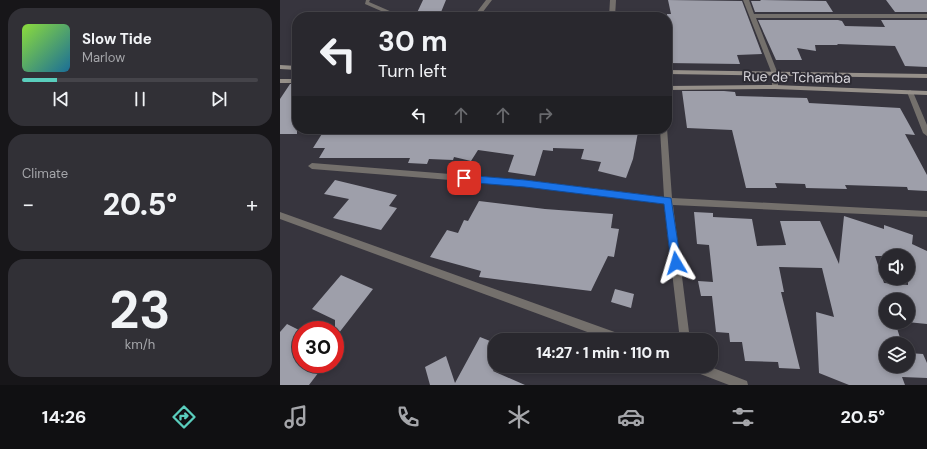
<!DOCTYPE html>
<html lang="en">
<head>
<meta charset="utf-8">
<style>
  body { margin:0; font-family:"DM Sans",sans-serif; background:#313036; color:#f1f3f6; height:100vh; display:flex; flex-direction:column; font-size:15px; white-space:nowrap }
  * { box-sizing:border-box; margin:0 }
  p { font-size:13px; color:#a5a6aa }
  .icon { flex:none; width:22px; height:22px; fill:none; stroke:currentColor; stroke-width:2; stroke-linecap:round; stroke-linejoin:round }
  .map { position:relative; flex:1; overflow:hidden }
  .drawer { display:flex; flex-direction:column; gap:8px; padding:8px; background:#171619; width:280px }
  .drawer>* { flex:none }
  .top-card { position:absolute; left:12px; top:12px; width:380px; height:122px; border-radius:16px; box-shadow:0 2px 6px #0003,0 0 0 1px #45444a; background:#29282e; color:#f1f3f6; overflow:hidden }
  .tools { position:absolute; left:599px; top:249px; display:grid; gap:8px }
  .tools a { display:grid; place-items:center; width:36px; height:36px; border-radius:50%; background:#29282e; box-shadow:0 2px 6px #0003,0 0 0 1px #45444a; font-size:20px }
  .speed { position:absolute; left:12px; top:321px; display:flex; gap:8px; font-size:20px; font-weight:700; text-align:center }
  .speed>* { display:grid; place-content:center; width:52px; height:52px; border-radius:50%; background:#29282e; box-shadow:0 2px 6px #0003,0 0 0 1px #45444a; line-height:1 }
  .speed .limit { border:6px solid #d22; background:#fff; color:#111 }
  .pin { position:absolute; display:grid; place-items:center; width:34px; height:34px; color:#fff; margin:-17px; border-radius:8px; box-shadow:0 2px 6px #0006 }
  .me { position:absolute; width:44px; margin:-22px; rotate:353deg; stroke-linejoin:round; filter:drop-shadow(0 0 3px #0008) }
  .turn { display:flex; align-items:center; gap:14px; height:84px; padding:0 20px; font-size:18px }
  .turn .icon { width:52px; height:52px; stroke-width:2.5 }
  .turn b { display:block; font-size:28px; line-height:34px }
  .lanes { display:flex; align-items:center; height:38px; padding:0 20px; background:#0003; justify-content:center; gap:20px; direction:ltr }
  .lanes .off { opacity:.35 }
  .big { font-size:30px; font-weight:800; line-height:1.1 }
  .drawer .tile { flex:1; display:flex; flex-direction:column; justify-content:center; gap:6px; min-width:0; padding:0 14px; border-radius:16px; background:#313036 }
  .drawer .dial { align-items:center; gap:0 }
  .dial b { font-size:52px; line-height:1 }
  .song { display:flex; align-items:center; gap:12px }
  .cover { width:48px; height:48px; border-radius:6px; background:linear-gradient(135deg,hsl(90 70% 55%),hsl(200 70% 35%)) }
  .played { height:4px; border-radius:2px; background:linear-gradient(90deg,#5acebd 15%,#45444a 15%) }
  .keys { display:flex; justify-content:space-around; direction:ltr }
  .heat { display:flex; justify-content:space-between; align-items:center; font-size:22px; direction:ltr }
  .trip { position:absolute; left:208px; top:333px; width:230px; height:40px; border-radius:16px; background:#29282e; box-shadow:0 2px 6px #0003,0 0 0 1px #45444a; font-weight:800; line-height:40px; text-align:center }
  .tabs { display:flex; height:64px; justify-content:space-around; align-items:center; background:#101012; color:#a5a6aa }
  .tabs .icon { width:28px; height:28px }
  .tabs .selected { color:#5acebd }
  .tabs b { font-size:18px; color:#f1f3f6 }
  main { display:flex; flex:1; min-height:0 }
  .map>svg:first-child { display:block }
  .building { fill:#9e9faa; fill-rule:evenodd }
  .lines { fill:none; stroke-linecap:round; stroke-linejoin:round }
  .lane { fill:#74706c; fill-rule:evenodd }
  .street { fill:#74706c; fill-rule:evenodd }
  .secondary { fill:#96908a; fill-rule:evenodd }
  .route { fill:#1a73e8; stroke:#114b97 }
  .labels { text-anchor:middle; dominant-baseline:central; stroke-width:4; stroke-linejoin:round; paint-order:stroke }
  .street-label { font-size:14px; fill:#d7d5db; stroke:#2d2b33 }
</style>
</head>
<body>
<main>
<section class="drawer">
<div class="tile">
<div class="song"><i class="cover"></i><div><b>Slow Tide</b><p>Marlow</p></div></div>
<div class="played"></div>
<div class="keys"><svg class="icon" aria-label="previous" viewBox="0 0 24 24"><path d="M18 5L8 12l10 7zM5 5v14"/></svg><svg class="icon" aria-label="pause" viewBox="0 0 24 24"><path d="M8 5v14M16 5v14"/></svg><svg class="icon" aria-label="next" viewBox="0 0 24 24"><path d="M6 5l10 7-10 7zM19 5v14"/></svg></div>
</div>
<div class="tile"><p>Climate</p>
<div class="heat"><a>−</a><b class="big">20.5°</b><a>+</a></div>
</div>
<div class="tile dial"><b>23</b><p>km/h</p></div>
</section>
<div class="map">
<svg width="647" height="385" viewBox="0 0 647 385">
  <rect width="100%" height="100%" fill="#37353e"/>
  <!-- building -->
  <path class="building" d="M143,0H166L159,17H135Z
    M388,0L462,1L482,54L457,55L460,64L387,63V14H391Z
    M480,0L546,1L553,12H475L471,1H481Z
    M606,0H647V12H615Z
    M478,20H558L562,21L565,26L605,27L601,20H647V67L625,66L615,46L557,44L558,45H535L536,51L517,48L522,60H496Z
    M10,84H17V134H0V99Z
    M402,91H444L455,92L456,96L527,98L529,103L620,108L635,135L625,134L647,175V191L628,190L627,187L565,185L567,189L526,188L525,184L495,183L497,188H466L452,130L407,128Z
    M45,129H341L358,132L353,159L346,178L318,171L321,162L301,159L304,149L273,148V151L263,150L255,176L228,172L234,155L198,150L191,161L174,157L173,160L149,159L147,164L128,163L130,158H39L45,148H33Z
    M55,180L117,195L109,206L117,208L101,230L53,218L69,199L44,194Z
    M199,201L265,209L333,214L331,228L339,229L334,257L328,256L311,291L199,277L201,271L150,257L167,230L178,233L184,220L188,221Z
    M414,212L433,213V217L472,219L477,246L506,245L500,221H540L559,264L564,216L604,229V225L633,235L632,244L647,251V324L627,322L628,300H606V322H615L622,344H606V366H628V353L643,354L647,363V378L622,377L625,385H569L539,373L536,312L554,317L542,268L499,267L504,292H501L520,369L499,368L498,362L465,361L462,342H450L449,333L436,332L432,296H421L418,281L433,282L429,245L417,244ZM595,256H628V285L604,283Z
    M61,275L93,289L55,338V320L32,309Z
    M335,289L354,294L351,308L331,302Z
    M7,324L21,331V364H45L29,385H0V332Z
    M200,337L215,343V368L213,371L245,385H150L145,367L166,356L175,383Z"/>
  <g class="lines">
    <!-- lane -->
    <path class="lane" d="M86,0H90L89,2L112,12L114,17H110L108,14L85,4Z"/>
    <!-- street -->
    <path class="street" d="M206,0H212L199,17H193Z
      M330,0H336L335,17H329Z
      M463,0H469L474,14H647V18H476L498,74V87L495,89L492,87V74Z
      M630,90L633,92L647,125V136L643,133L627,92Z
      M387,128L392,198L647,211V217L393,205L410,340H400L384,204L245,186L32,169L28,166L32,163L245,180L384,197L380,129Z
      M0,212L343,335L347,336L348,340H329L0,219Z
      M409,366H428L467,381L468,385H449L410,370Z"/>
    <!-- secondary -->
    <path class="secondary" d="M0,65L17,66V70L0,69Z
      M387,70L647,74V78L387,74Z
      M0,79H17V83H0Z
      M495,85L647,91V95L495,89L387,90V86Z"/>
  </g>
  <!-- route -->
  <path class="route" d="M184,175L245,180L391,198L401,263L399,266L396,267L392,266L391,263L384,204L245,187L184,182L180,178Z"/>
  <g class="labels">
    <!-- street labels -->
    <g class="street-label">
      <text transform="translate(517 77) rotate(1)">Rue de Tchamba</text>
    </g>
  </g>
</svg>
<div class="tools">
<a><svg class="icon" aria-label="sound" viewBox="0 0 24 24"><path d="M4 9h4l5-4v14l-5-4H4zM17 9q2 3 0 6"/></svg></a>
<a><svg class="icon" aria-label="search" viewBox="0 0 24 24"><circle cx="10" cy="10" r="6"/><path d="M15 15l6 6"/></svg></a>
<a><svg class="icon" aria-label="layers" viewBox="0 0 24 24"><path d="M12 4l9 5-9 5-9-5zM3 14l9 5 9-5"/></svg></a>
</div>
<div class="speed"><div class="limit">30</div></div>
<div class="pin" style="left:184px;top:178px;background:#d93025"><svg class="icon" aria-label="arrive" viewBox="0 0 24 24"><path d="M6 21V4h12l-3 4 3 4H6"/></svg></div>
<svg class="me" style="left:396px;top:263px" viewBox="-20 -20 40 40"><path d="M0-17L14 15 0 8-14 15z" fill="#1a73e8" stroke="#fff" stroke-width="4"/></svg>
<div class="trip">14:27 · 1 min · 110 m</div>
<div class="top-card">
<div class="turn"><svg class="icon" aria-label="left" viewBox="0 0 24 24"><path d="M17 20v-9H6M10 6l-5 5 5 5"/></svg><div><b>30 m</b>Turn left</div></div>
<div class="lanes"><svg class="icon" aria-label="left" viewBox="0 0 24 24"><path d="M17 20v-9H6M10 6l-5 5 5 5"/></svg><svg class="icon off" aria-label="ahead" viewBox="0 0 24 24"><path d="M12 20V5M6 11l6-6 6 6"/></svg><svg class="icon off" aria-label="ahead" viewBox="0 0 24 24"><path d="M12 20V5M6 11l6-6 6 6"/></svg><svg class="icon off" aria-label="right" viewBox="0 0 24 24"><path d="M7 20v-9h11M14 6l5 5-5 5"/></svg></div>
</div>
</div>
</main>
<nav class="tabs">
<b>14:26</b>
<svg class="icon selected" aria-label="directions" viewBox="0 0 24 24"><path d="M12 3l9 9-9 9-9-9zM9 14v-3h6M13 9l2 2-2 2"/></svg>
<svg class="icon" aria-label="music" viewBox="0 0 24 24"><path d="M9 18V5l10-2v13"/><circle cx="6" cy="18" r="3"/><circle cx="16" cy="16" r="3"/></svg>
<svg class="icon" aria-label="phone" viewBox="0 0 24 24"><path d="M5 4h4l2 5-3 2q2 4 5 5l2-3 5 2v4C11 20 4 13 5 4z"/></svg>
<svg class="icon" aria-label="climate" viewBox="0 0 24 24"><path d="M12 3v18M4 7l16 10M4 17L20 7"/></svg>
<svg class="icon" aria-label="car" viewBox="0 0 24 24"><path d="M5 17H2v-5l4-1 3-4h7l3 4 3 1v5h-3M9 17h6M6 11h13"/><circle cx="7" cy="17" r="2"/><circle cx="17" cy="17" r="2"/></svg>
<svg class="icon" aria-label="filters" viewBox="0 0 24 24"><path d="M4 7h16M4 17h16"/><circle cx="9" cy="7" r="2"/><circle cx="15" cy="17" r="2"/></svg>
<b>20.5°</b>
</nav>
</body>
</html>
